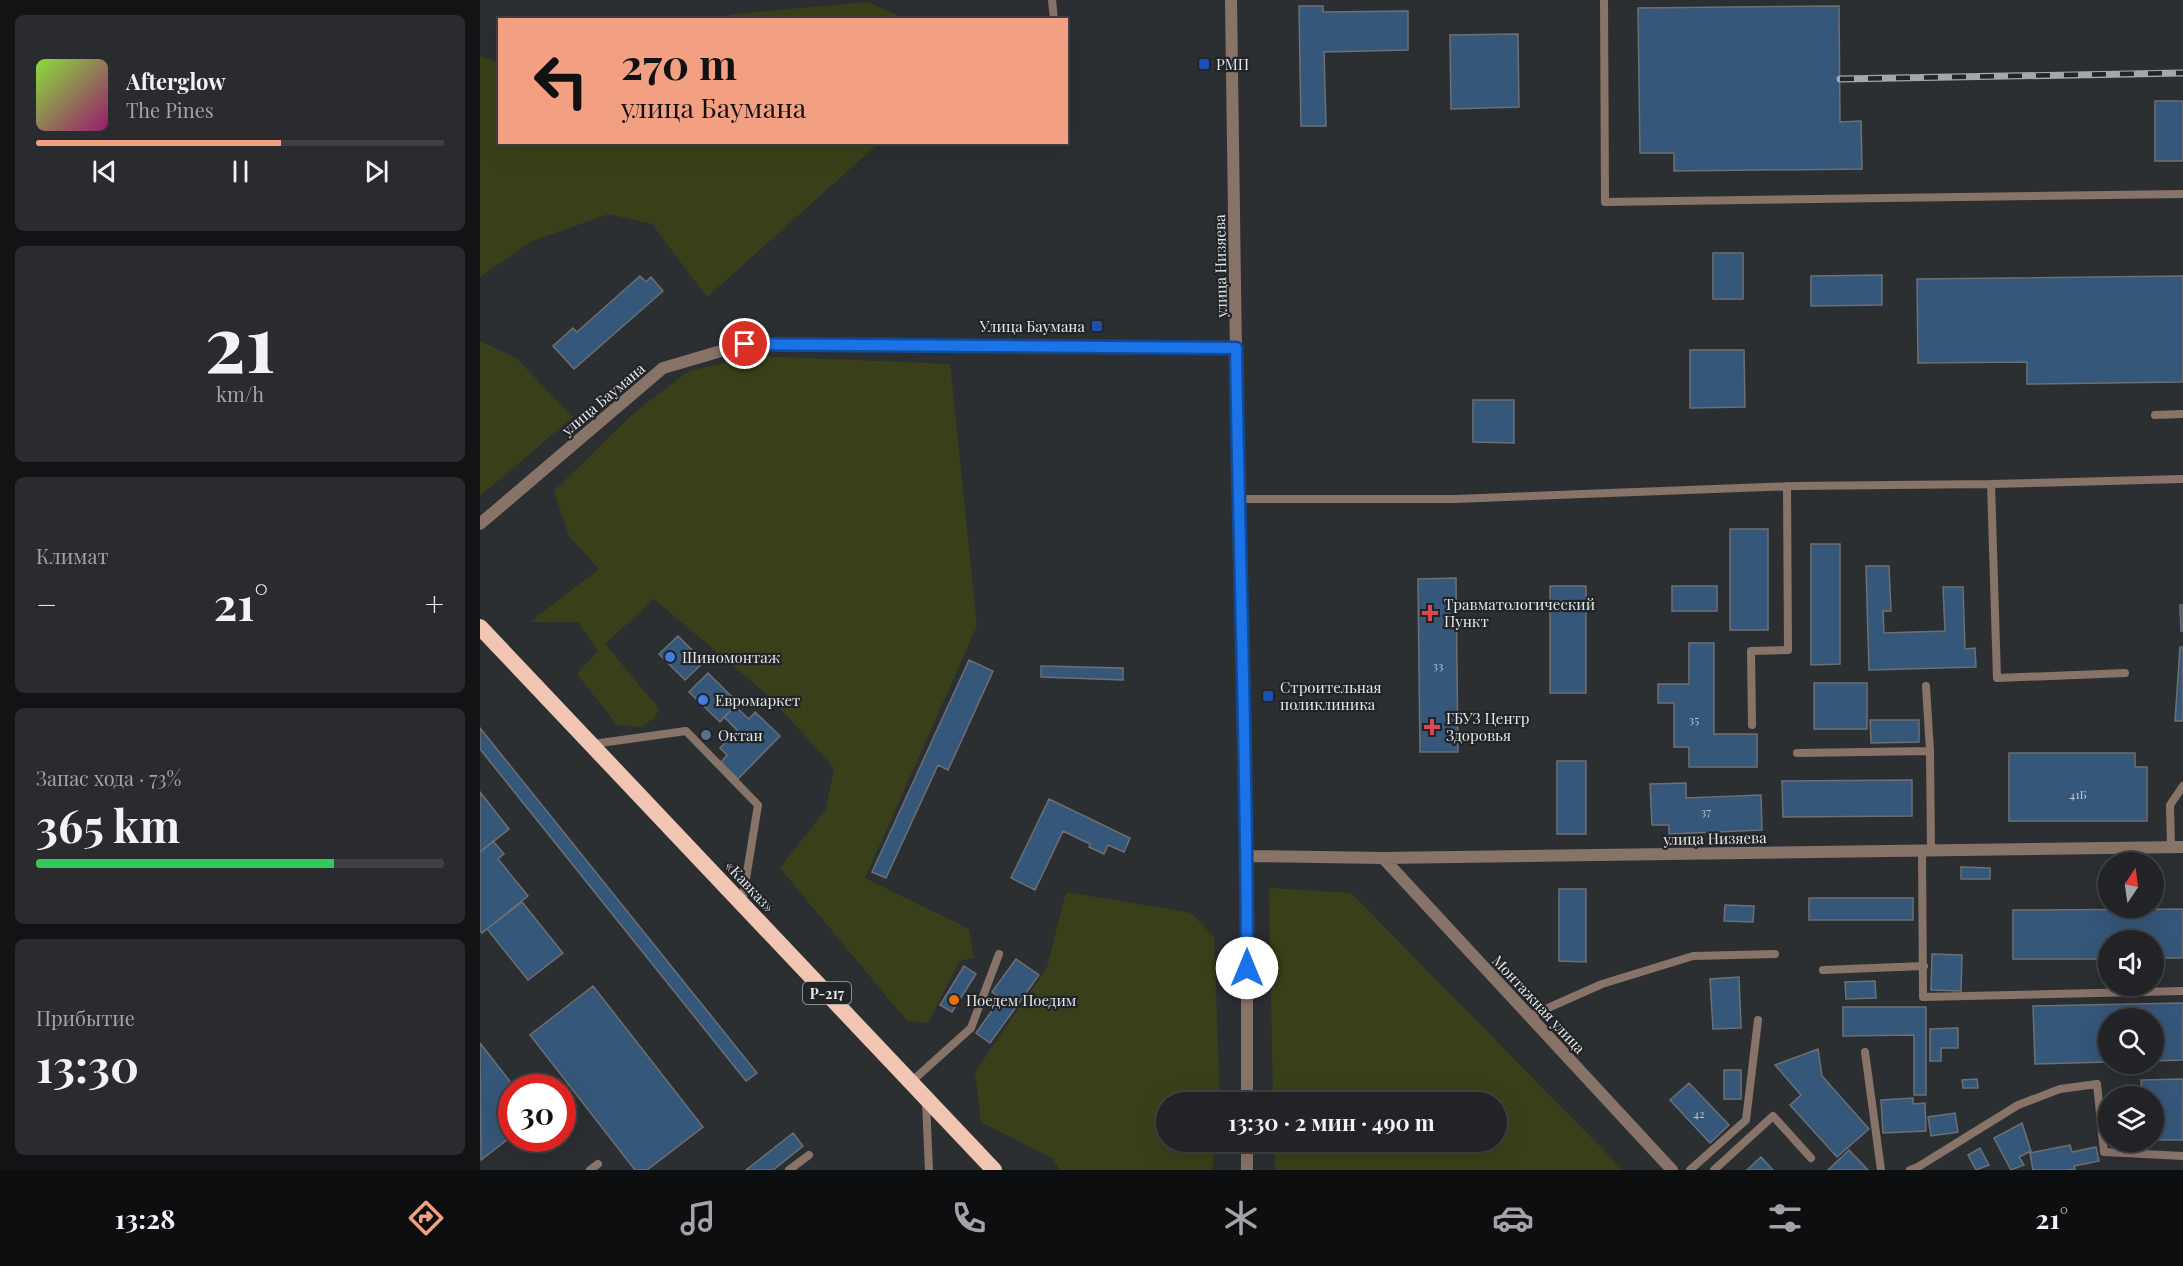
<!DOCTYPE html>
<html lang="ru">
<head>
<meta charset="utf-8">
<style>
  body { margin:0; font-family:"Playfair Display",serif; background:#292b2e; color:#f1f3f6; height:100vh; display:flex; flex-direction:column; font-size:22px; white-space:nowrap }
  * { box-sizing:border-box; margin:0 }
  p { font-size:20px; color:#a2a4a7 }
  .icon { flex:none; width:33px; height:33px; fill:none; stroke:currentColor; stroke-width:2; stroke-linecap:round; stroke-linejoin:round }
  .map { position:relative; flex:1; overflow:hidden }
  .details { display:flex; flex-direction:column; gap:15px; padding:15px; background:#121315; width:480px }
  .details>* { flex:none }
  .guide { position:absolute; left:18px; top:18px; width:570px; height:126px; border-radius:0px; box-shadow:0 6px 24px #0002,0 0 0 2px #3e4043; background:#f39f82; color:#111; overflow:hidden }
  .needle { width:39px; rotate:13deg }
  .tools { position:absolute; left:1618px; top:852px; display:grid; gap:12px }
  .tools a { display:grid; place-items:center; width:66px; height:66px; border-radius:50%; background:#212326; box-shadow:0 6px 24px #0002,0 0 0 2px #3e4043; font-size:30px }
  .speed { position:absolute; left:18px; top:1074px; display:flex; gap:12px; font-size:30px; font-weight:700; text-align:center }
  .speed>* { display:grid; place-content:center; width:78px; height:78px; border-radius:50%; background:#212326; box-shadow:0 6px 24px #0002,0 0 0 2px #3e4043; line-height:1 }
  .speed .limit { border:9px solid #d22; background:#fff; color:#111 }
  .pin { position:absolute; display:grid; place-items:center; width:51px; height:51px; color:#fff; margin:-26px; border:3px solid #fff; border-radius:50%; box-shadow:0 2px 6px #0007 }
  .me { position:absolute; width:66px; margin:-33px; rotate:0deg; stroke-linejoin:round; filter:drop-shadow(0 0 4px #0008) }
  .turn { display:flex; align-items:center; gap:21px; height:126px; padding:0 24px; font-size:27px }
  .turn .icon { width:78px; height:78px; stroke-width:2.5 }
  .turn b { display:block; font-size:42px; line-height:51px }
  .big { font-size:45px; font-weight:700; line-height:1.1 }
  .details .tile { flex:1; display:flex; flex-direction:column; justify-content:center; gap:9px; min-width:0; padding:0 21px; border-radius:9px; background:#292b2e }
  .details .dial { align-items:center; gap:0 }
  .dial b { font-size:78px; line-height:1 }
  .song { display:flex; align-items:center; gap:18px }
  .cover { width:72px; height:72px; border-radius:9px; background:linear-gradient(135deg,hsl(90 70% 55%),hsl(320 70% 35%)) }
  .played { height:6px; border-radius:3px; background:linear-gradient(90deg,#f39f82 60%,#3e4043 60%) }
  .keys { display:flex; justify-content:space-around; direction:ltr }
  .heat { display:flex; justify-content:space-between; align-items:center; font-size:33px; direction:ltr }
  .charge { height:9px; border-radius:4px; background:linear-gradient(90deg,#34c759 73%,#3e4043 0) }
  .trip { position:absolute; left:676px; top:1092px; width:351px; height:60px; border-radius:30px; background:#212326; box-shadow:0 6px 24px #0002,0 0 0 2px #3e4043; font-weight:700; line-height:60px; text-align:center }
  .tabs { display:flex; height:96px; justify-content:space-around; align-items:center; background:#0d0e0f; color:#a2a4a7 }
  .tabs .icon { width:42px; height:42px }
  .tabs .selected { color:#f39f82 }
  .tabs b { font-size:27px; color:#f1f3f6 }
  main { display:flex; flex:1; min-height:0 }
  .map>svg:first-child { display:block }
  .green { fill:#394019 }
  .building { fill:#355779; stroke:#6c6f73; stroke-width:1.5 }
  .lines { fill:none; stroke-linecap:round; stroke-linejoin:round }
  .service { stroke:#887369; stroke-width:8 }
  .minor { stroke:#887369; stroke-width:12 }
  .trunk { stroke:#f0c5b1; stroke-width:16 }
  .rail-casing { stroke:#a5a7a9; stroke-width:7 }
  .rail { stroke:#222528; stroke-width:4.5; stroke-dasharray:14; stroke-linecap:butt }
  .route-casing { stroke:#114b97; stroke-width:15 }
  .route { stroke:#1a73e8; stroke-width:10 }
  .transit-dot { fill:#1a4fb4; stroke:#222528; stroke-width:2 }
  .health-dot { fill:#e0444e; stroke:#222528; stroke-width:2 }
  .shop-dot { fill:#3f7fe0; stroke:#222528; stroke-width:2 }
  .service-dot { fill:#5c6f8a; stroke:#222528; stroke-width:2 }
  .food-dot { fill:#e8710a; stroke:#222528; stroke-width:2 }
  .labels { text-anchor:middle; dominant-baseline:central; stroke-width:4.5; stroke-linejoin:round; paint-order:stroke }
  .number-label { font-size:12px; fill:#b9c3cd }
  .shield { fill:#222528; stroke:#aaadaf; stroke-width:1.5 }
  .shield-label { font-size:14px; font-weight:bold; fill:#e5e7e9 }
  .poi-label { font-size:15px; fill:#e5e7e9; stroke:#222528; text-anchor:start }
  .street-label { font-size:15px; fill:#e5e7e9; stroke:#222528 }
</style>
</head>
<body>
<main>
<section class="details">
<div class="tile">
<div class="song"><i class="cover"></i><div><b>Afterglow</b><p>The Pines</p></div></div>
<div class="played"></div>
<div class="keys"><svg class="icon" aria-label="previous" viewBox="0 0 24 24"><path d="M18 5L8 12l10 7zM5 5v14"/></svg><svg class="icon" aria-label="pause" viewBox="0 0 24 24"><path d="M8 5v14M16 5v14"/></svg><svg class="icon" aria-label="next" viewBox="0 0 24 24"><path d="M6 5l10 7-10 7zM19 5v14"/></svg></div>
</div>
<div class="tile dial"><b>21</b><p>km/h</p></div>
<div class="tile"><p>Климат</p>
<div class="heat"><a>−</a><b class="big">21°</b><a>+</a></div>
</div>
<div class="tile"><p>Запас хода · 73%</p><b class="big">365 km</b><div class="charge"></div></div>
<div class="tile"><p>Прибытие</p><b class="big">13:30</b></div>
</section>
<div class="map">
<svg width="1703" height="1170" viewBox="0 0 1703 1170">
  <rect width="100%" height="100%" fill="#2c2f32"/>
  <!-- green -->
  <path class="green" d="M388,2L426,19H234L253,14Z
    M0,56L19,63L20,142L399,143L227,297L172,224L129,214L52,241L0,277Z
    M0,341L36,358L93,417L0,496Z
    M274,356L470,364L497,626L385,878L489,929L494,958L479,961L448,1023L427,1021L300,868L346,809L354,768L290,697L174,599L125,644L179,709L174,718L161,727L137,725L97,674L118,651L98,622H50L119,569L89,536L74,491L156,411L209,371Z
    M789,888L871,893L1143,1170H795L794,1142H1017V1102H793Z
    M586,892L711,913L734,937L740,1102H687V1142H736L732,1170H580L572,1158L501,1122L495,1072L567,967Z"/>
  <!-- building -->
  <path class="building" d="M819,6H843V12L928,11V50L844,52L846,126H821Z
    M1359,6L1360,122L1381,121L1382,169L1194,171V153H1160L1158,8Z
    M1038,34L1039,107L971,109L970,35Z
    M1675,101H1703V161H1675Z
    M1233,253H1263V299H1233Z
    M1402,275V305L1331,306V276Z
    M160,276L166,282L171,277L183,291L94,369L73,346L93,328L97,332Z
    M1703,276V382L1547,384V362L1438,363L1437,279Z
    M1210,350H1264L1265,407L1210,408Z
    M993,400H1034V443L993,442Z
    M1250,529H1288V630H1250Z
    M1331,544H1360V664L1331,665Z
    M1386,566H1409L1411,611H1403L1404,633L1465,631L1463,587H1483L1485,649L1495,648L1496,667L1389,670Z
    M976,578L978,752H940L938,579Z
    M1070,586H1106V693H1070Z
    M1192,586H1237V611H1192Z
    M1700,605H1703V631H1701Z
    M198,636L224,662L205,680L179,654Z
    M1209,643H1234V734H1277V767H1209V747H1194V703H1178V684H1209Z
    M1700,647H1703V721H1695Z
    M489,660L513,671L468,770L458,765L406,878L392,872Z
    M561,666L643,668V680L561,677Z
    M228,673L258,703L240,722L209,692Z
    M1334,683H1387V729H1334Z
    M255,706L269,719L275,712L300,736L258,779L241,762L247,755L240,748L257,730L244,717Z
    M1390,720H1439V742L1391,743Z
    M0,728L277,1073L266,1081L0,749Z
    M1529,753H1655V767H1667V821H1529Z
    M1077,761H1106V834H1077Z
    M1432,780V816L1303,817L1302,781Z
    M1206,783V798L1281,795L1282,830L1189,834V825H1172L1170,784Z
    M0,792L29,829L0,852Z
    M569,799L650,838L644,852L628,845L624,854L609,847L610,844L583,831L555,890L531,878Z
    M13,841L24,854L18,859L48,896L2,933L0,931V852Z
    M1481,867L1510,868V879H1481Z
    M1079,889H1106V962L1079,961Z
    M1329,898H1433V920H1329Z
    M42,902L83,953L48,980L7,929Z
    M1245,905L1274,906L1273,922L1244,921Z
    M1703,909V958H1674V940H1629V959H1533V910Z
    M1452,954L1482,955L1481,991L1451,990Z
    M536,959L559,975L510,1043L496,1033L521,998L512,992Z
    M484,966L496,974L472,1012L460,1005Z
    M1259,977L1261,1028L1233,1029L1230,979Z
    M1395,981L1396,998L1366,999L1365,982Z
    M113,986L223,1127L167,1170H155L50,1035Z
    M1703,1003V1060L1674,1061V1018H1629V1062L1555,1064L1553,1006Z
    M1363,1007H1446V1095H1434V1035L1363,1036Z
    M1478,1028V1048H1461V1061H1450V1029Z
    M0,1043L35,1088H32V1136L1,1160Z
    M1338,1049L1342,1076L1389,1129L1357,1157L1310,1105L1321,1095L1295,1065Z
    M1244,1070H1261V1099H1244Z
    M1497,1079L1498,1088H1483L1482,1080Z
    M1703,1079V1140H1674V1096H1662L1661,1080Z
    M1209,1083L1249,1125L1230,1143L1190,1100Z
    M1433,1098V1104L1445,1103L1446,1131L1403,1133L1401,1100Z
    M1475,1113L1478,1132L1451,1136L1448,1117Z
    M1542,1123L1551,1151L1539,1157L1544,1165L1531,1170L1514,1138Z
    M313,1133L323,1146L293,1170H266Z
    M1590,1145L1592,1152L1616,1147L1619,1161L1594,1166L1595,1169L1587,1170H1553L1550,1153Z
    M1500,1148L1509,1165L1496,1170L1488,1155Z
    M1369,1150L1388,1170H1348Z
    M1281,1157L1293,1170H1267Z"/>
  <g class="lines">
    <!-- service -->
    <path class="service" d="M572,0L574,20
      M1124,0L1125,202L1703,194
      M1675,415L1703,414
      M1511,484L1517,678L1645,673
      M758,499H975L1315,486L1511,484L1703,479
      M1446,686L1450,751L1451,850
      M1272,725L1271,651L1308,650L1307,486
      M113,744L206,731L278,805L262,903
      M1317,753L1450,751
      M1691,847L1690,805L1703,786
      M1442,850L1443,997L1703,991
      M1343,970L1444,966
      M1050,1016L1122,984L1213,956L1295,954
      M1385,1052L1401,1170
      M431,1082L491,1028L519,954
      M446,1101L449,1170
      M110,1170L118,1164
      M309,1170L329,1155
      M1210,1170L1266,1120L1278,1020
      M1234,1170L1293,1116L1331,1158
      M1430,1170L1438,1167L1538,1105L1580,1089L1617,1084L1624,1152L1703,1156"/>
    <!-- minor -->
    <path class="minor" d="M751,0L758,499L767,856V1102
      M0,524L183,368L265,344L756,348
      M767,856L903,858L1703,847
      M903,858L1192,1170
      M767,1142V1170"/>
    <!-- trunk -->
    <path class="trunk" d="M0,627L514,1170"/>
    <defs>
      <path id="rail" d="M1360,79L1703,73"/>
    </defs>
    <!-- rail casing -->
    <use href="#rail" class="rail-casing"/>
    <!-- rail -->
    <use href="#rail" class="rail"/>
  </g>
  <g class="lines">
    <defs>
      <path id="route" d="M265,344L756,348C759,555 767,761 767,968"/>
    </defs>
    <!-- route casing -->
    <use href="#route" class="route-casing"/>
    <!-- route -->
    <use href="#route" class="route"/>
  </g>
  <!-- markers -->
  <g class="transit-dot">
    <rect x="718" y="58" width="12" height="12" rx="3"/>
    <rect x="611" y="320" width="12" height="12" rx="3"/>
    <rect x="782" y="690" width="12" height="12" rx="3"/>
  </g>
  <g class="health-dot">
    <path d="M947 604h6v6h6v6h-6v6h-6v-6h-6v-6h6z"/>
    <path d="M949 718h6v6h6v6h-6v6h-6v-6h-6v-6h6z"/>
  </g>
  <g class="shop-dot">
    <circle cx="190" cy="657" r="6"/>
    <circle cx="223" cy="700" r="6"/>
  </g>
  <circle class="service-dot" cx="226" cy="735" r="6"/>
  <circle class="food-dot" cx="474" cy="1000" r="6"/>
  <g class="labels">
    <!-- number labels -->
    <g class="number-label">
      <text x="958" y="665">33</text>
      <text x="1214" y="719">35</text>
      <text x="1598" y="794">41Б</text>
      <text x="1226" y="811">37</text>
      <text x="1219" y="1113">42</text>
    </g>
    <!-- shield labels -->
    <rect class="shield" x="323" y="982" width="48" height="22" rx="4.5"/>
    <g class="shield-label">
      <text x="347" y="993">Р-217</text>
    </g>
    <!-- poi labels -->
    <g class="poi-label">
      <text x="736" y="64">РМП</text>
      <text x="605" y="326" text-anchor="end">Улица Баумана</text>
      <text x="964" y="604">Травматологический<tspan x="964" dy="17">Пункт</tspan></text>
      <text x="202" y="657">Шиномонтаж</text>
      <text x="800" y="687">Строительная<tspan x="800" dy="17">поликлиника</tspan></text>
      <text x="235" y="700">Евромаркет</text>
      <text x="966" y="718">ГБУЗ Центр<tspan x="966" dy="17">Здоровья</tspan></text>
      <text x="238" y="735">Октан</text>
      <text x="486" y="1000">Поедем Поедим</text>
    </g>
    <!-- street labels -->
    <g class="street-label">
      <text transform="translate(740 266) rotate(-91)">улица Низяева</text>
      <text transform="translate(123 399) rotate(-40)">улица Баумана</text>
      <text transform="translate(1235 838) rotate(-1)">улица Низяева</text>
      <text transform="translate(270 886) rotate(47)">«Кавказ»</text>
      <text transform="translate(1059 1004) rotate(47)">Монтажная улица</text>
    </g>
  </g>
</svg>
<div class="tools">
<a><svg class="needle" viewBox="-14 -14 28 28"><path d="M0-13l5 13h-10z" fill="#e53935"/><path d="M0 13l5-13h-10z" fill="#a2a4a7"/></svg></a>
<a><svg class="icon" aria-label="sound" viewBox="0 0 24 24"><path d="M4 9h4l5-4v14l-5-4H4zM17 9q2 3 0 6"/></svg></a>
<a><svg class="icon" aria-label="search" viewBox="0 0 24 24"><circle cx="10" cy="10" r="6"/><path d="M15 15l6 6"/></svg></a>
<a><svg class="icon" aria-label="layers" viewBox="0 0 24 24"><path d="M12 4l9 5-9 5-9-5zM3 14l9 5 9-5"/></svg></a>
</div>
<div class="speed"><div class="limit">30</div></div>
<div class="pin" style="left:265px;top:344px;background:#d93025"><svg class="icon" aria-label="arrive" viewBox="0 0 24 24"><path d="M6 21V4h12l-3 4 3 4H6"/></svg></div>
<svg class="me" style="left:767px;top:968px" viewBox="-20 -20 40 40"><circle r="19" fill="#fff"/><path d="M0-13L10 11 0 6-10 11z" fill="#1a73e8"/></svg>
<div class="trip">13:30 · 2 мин · 490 m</div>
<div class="guide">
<div class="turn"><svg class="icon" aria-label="left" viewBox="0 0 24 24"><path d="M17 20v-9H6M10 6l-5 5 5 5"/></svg><div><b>270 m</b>улица Баумана</div></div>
</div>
</div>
</main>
<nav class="tabs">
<b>13:28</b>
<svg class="icon selected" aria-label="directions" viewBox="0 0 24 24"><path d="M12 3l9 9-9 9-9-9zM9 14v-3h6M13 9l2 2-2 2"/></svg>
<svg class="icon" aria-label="music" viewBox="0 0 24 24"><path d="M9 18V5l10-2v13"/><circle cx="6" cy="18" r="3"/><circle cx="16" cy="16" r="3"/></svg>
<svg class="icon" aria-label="phone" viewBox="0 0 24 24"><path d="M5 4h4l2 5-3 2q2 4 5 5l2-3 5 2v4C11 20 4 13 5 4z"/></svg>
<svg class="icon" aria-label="climate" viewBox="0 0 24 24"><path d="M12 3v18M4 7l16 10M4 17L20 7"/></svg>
<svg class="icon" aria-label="car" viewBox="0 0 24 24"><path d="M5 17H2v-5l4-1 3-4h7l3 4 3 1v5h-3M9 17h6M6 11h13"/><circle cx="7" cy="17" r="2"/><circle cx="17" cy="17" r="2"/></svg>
<svg class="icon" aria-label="filters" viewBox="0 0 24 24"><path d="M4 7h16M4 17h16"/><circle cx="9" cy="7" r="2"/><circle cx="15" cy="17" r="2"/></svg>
<b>21°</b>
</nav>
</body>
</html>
